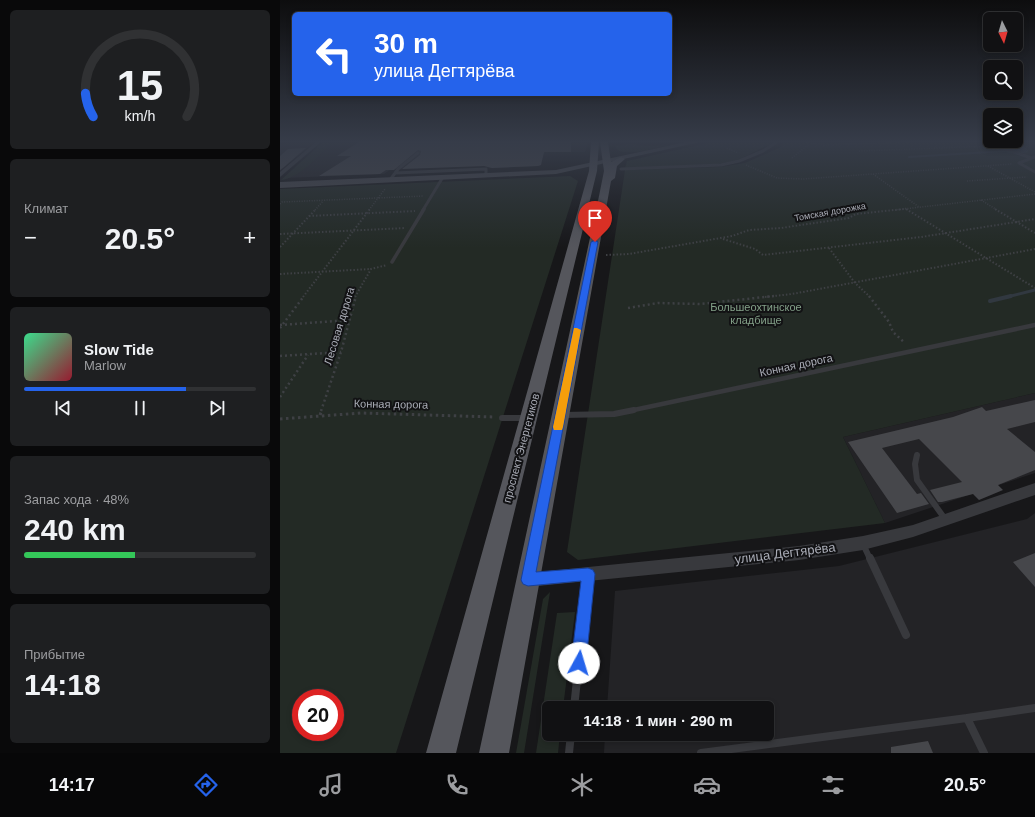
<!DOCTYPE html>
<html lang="ru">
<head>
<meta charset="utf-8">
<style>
  body { margin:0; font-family:Arial,sans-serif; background:#1e1f21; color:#f1f3f6; height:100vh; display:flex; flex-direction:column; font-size:15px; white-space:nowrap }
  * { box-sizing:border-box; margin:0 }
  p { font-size:13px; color:#9c9da0 }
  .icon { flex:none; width:22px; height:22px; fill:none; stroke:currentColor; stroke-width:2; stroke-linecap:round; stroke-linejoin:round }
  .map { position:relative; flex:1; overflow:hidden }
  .drawer { display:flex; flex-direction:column; gap:10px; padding:10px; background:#09090a; width:280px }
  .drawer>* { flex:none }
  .hud { position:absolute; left:12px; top:12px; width:380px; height:84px; border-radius:6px; box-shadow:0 2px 6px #0003,0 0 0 1px #303133; background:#2563eb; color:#fff; overflow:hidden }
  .needle { width:26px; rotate:175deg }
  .fabs { position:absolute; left:703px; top:12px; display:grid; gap:8px }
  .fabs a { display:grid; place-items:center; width:40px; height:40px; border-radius:6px; background:#111113; box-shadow:0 2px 6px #0003,0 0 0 1px #303133; font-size:20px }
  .speed { position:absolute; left:12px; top:689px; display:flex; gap:8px; font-size:20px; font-weight:700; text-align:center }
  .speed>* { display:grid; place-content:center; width:52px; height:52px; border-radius:50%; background:#111113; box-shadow:0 2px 6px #0003,0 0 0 1px #303133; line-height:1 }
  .speed .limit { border:6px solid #d22; background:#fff; color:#111 }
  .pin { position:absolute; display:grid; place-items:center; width:34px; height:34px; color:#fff; margin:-41px -17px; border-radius:50% 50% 50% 0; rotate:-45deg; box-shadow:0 0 4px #0007 }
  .pin .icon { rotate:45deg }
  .me { position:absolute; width:44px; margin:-22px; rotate:6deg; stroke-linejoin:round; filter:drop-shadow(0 0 3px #0008) }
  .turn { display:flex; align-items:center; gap:14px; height:84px; padding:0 16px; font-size:18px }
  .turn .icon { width:52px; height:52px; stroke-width:2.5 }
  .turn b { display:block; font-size:28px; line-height:34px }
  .big { font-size:30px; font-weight:700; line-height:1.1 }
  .drawer .card { flex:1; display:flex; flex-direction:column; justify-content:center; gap:6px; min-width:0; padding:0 14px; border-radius:6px; background:#1e1f21 }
  .drawer .dial { align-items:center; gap:0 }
  .dial svg { height:104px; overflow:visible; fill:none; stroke:#303133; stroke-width:7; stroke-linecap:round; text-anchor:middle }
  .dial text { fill:#f1f3f6; stroke:none }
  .song { display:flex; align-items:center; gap:12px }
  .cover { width:48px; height:48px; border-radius:6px; background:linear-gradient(135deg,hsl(150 70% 55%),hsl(350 70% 35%)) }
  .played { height:4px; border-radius:2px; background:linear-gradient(90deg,#2563eb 70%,#303133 70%) }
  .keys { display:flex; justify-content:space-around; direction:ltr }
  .heat { display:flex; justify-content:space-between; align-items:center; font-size:22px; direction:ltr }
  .charge { height:6px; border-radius:3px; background:linear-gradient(90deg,#34c759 48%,#303133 0) }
  .trip { position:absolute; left:262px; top:701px; width:232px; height:40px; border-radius:6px; background:#111113; box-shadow:0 2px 6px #0003,0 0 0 1px #303133; font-weight:700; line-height:40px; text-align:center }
  .tab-bar { display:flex; height:64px; justify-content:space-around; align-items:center; background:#070708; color:#9c9da0 }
  .tab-bar .icon { width:28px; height:28px }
  .tab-bar .selected { color:#2563eb }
  .tab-bar b { font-size:18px; color:#f1f3f6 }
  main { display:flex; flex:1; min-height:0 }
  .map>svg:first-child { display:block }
  .built { fill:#232326 }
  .green { fill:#232a25; fill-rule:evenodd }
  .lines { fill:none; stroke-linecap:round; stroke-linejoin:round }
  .stream-far2 { stroke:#313840; stroke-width:2 }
  .stream-far1 { stroke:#313840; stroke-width:3 }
  .stream { stroke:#313840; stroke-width:4 }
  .river { fill:#313840; fill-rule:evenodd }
  .building { fill:#46474b }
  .path-far3 { stroke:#3e4044; stroke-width:1.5; stroke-dasharray:1 1.5; stroke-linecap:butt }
  .path-far2 { stroke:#3e4044; stroke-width:2; stroke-dasharray:1.5 2; stroke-linecap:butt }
  .path-far1 { stroke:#3e4044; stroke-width:2.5; stroke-dasharray:2 3; stroke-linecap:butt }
  .path { stroke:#3e4044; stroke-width:3; stroke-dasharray:2.5 3.5; stroke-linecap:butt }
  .lane-far4 { stroke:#38393d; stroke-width:3 }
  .lane-far3 { stroke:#38393d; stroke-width:3.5 }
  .lane-far2 { stroke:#38393d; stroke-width:4.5 }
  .lane-far1 { stroke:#38393d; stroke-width:6 }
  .lane { stroke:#38393d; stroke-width:8 }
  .street { fill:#38393d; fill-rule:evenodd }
  .secondary { fill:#47484d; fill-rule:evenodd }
  .primary { fill:#55565c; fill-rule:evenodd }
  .route { fill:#2563eb; stroke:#184099 }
  .slow { fill:#f59e0b }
  .labels { text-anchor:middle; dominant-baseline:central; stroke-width:4; stroke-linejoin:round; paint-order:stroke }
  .far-street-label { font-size:9px; fill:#aaadb7; stroke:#121214 }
  .park-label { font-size:11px; fill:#83a088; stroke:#121214 }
  .street-label { font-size:11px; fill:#aaadb7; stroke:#121214 }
  .near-street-label { font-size:13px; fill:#aaadb7; stroke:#121214 }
</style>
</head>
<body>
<main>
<section class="drawer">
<div class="card dial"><svg viewBox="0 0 100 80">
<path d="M14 69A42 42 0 1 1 86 69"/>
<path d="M14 69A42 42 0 0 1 8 51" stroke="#2563eb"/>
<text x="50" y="56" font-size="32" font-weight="700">15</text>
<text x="50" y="72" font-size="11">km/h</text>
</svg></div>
<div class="card"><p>Климат</p>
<div class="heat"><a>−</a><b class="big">20.5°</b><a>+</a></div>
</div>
<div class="card">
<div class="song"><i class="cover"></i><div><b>Slow Tide</b><p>Marlow</p></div></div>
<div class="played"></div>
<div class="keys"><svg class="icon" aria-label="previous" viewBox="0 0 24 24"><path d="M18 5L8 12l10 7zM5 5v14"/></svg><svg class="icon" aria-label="pause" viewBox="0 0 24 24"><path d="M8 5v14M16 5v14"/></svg><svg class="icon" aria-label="next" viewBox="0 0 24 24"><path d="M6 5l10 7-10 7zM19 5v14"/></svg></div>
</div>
<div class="card"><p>Запас хода · 48%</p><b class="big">240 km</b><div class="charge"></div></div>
<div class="card"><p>Прибытие</p><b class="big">14:18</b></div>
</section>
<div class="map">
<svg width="755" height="753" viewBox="0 0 755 753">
  <rect width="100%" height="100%" fill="#171719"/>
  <!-- built -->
  <path class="built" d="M11,142H35L0,171V145Z
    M46,142H308L305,152H265L260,162L261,165L258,166L212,168L206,167L207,166L111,169L104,174L4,178Z
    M755,393V473L605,523L563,437Z
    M755,513V753H324L325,734H487V708H327L335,591L559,566L747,519Z"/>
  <!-- green -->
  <path class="green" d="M43,142H53C38,155 21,178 1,180Z
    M433,142H494L458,160L439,164L345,168L347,161Z
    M504,142H755V393L563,437L605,523L298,560L287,552L345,170L440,167L465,163L499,148Z
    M350,144L368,146L390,145C374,148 355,155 339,151L334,146Z
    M290,176L298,181L116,753H0V189ZM21,698H55V732H21Z
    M270,592L244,753H236L263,599Z
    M295,612L283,708H269V734H280L278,753H256L277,613Z"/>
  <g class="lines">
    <!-- stream-far2 -->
    <path class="stream-far2" d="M629,157L726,151"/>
    <!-- stream-far1 -->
    <path class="stream-far1" d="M727,297L755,290"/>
    <!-- stream -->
    <path class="stream" d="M710,301L731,296"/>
    <!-- river -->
    <path class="river" d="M731,142H742L748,151L746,153H728L726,151L728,149L734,148Z"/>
  </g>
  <!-- building -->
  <path class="building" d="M79,142H291V152H264L261,165L258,166L212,168L204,166L122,169L140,155L141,151L138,150L114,170H106L100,174L39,176L71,156H57Z
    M26,148L4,167L0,170V156L8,149Z
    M755,400V422L727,429L755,452V470L718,485L723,490L699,500L693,494L662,502H658L650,490L682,482L639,439L602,448L637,494L641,493L649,504L617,513L568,442L673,417L702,407L706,411Z
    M755,553V587L733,562Z
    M648,741L653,753H611V747Z"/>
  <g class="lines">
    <!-- path-far3 -->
    <path class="path-far3" d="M526,142L544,145L629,142
      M447,148L458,153
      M744,148L755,143
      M579,151L711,146
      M512,158L529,144
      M466,165L497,178L523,179L732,164
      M708,166L755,192
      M593,174L639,207
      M687,181L747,177
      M701,200L717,210
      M0,204L2,202L144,196
      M625,208L628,210
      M35,210L43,201
      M89,210L105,189
      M615,210L755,194"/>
    <!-- path-far2 -->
    <path class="path-far2" d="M626,209L755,288
      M715,209L755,233
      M29,216L135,211
      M0,234L125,228
      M443,239L475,249L483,255L641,237L755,219
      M0,247L36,209
      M549,248L575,283L590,297
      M326,255L349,254L452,236L469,230L501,228L569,218L576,214L624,209
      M0,274L91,269
      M23,297L90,209
      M75,297L91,269L107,265
      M485,297L512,294L755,249"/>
    <!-- path-far1 -->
    <path class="path-far1" d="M589,296L609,322L613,332L625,343
      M348,308L378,303L420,304L494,296
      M0,325L70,320
      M0,328L24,296
      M0,356L61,352
      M0,397L28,355
      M41,411L61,352L76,296"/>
    <!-- path -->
    <path class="path" d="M40,415L42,410
      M0,419L81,413L214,417"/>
    <!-- lane-far4 -->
    <path class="lane-far4" d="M716,142L717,146L751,158
      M755,157L739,163L755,172
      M341,169L441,165L459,161L483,151L497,142
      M115,173L206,169V175
      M110,180L118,169L138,153
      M143,210L163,177"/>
    <!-- lane-far3 -->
    <path class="lane-far3" d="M112,262L144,209"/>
    <!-- lane-far2 -->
    <path class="lane-far2" d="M349,411L755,325"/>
    <!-- lane-far1 -->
    <path class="lane-far1" d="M283,415L334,414L354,410
      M222,418H245
      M637,455L635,464L637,480L665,519
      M583,544L590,559"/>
    <!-- lane -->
    <path class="lane" d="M590,558L626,635
      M294,708L308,576
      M687,718L755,708
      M289,753L291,734
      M421,753L687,718L704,753"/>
    <!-- street -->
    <path class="street" d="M36,142H41L0,177V172Z
      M755,483V495L633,537L583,550L519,560L248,587L243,585L241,580L243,575L248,573L519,546L583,536L633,525Z"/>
    <!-- secondary -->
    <path class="secondary" d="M406,142H420L276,174L0,188V182L276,170Z"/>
    <!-- primary -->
    <path class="primary" d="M311,142H319L317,171L176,753H146L309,171Z
      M320,142H328L331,162L341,157L345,159L337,166L335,178L331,181L229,753H199L319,196L324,171Z"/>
  </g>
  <!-- sky -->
  <linearGradient id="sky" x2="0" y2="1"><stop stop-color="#0d0d0e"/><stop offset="0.57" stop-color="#363c49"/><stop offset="1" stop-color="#363c49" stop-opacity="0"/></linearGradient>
  <rect width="755" height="248" fill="url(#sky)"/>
  <!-- route -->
  <path class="route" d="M315,240L318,242L256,572L308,568L313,570L315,574L306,663L304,669L299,671L293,669L291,663L301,581L248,586L243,584L241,580L311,242Z"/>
  <!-- slow -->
  <path class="slow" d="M294,328H297L301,330L283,427L282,430H274L273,427Z"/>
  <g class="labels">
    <!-- far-street labels -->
    <g class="far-street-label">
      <text transform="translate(550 212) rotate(-10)">Томская дорожка</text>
    </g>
    <!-- park labels -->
    <g class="park-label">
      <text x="476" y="307">Большеохтинское<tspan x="476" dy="13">кладбище</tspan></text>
    </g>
    <!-- street labels -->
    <g class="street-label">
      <text transform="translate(59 326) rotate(-73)">Лесовая дорога</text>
      <text transform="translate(516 365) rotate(-12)">Конная дорога</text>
      <text transform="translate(111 404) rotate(1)">Конная дорога</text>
      <text transform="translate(241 448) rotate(-75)">проспект Энергетиков</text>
    </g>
    <!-- near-street labels -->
    <g class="near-street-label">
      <text transform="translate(505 553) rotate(-7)">улица Дегтярёва</text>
    </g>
  </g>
</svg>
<div class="fabs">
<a><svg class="needle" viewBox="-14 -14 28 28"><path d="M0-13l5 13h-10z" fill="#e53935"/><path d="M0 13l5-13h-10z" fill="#9c9da0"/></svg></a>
<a><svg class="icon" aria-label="search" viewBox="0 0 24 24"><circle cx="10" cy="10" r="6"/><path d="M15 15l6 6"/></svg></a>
<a><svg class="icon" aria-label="layers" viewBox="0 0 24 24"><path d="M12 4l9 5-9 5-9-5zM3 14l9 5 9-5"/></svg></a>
</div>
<div class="speed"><div class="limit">20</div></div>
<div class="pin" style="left:315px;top:242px;background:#d93025"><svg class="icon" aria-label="arrive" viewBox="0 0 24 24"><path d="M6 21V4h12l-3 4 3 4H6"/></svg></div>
<svg class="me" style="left:299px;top:663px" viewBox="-20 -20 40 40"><circle r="19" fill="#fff"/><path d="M0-13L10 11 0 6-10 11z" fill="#2563eb"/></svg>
<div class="trip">14:18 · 1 мин · 290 m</div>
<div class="hud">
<div class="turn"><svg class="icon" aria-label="left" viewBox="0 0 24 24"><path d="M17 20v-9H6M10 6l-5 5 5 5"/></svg><div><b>30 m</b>улица Дегтярёва</div></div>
</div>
</div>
</main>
<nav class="tab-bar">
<b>14:17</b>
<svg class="icon selected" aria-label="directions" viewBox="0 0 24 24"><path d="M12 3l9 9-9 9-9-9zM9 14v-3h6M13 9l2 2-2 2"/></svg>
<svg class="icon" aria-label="music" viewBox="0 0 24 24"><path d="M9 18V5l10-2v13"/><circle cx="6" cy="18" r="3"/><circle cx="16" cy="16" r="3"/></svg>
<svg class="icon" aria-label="phone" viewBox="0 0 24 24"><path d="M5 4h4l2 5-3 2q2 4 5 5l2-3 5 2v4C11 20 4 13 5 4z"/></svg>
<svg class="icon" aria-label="climate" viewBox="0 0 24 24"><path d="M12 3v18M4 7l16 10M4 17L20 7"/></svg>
<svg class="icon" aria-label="car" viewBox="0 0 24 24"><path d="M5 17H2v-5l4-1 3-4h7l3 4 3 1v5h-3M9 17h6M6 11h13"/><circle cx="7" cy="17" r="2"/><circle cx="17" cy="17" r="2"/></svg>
<svg class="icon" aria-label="filters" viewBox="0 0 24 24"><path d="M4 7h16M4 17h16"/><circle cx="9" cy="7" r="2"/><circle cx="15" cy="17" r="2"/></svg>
<b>20.5°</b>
</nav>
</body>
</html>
